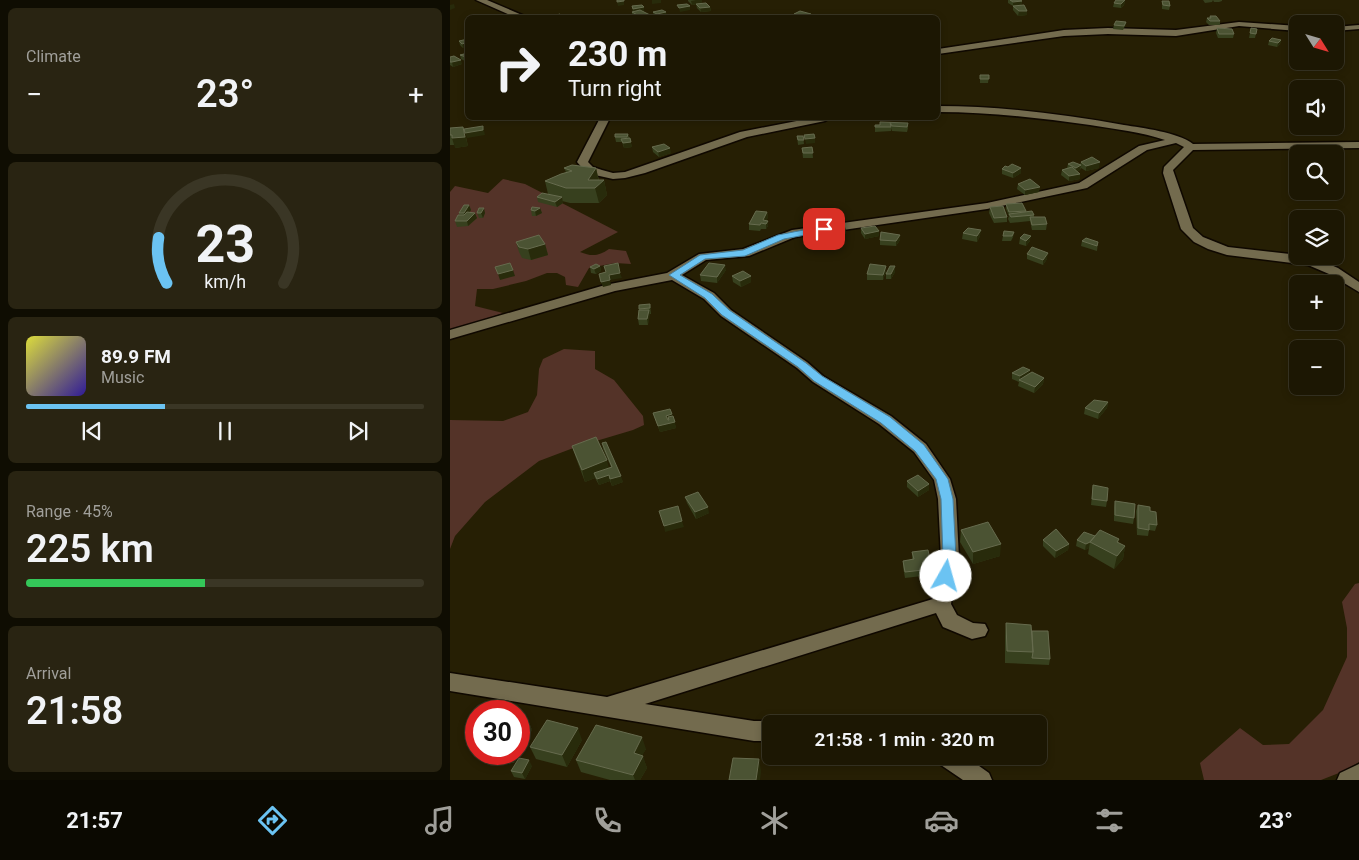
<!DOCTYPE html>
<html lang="en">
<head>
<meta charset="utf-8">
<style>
  body { margin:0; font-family:Roboto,sans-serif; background:#292412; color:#f1f3f6; height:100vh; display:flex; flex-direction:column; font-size:19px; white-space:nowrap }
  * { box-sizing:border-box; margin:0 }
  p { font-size:16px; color:#a09f9a }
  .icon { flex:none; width:28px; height:28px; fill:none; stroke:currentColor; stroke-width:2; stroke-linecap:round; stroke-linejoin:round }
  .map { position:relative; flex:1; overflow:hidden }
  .sheet { display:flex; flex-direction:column; gap:8px; padding:8px; background:#0f0d02; width:450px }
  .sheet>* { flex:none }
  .hud { position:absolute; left:15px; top:15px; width:475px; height:105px; border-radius:8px; box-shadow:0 2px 8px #0003,0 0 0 1px #3a3625; background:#1c1703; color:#f1f3f6; overflow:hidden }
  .needle { width:32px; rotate:127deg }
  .controls { position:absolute; left:839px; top:15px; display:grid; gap:10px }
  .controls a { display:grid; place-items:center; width:55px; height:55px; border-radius:8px; background:#1c1703; box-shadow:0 2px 8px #0003,0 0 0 1px #3a3625; font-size:25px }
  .speed { position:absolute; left:15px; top:700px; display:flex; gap:10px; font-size:25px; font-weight:700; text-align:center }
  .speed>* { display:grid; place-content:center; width:65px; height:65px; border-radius:50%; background:#1c1703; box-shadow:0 2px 8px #0003,0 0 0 1px #3a3625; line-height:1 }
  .speed .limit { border:8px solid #d22; background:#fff; color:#111 }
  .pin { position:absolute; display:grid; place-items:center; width:42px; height:42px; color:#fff; margin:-21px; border-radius:10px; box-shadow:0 2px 8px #0006 }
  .me { position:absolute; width:55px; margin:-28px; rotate:7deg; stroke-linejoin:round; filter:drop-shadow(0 0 4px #0008) }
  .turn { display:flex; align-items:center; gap:18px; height:105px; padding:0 20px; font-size:22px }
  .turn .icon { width:65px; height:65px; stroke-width:2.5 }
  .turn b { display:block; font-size:35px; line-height:42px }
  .big { font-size:38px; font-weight:600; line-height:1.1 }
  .sheet .card { flex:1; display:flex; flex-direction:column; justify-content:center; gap:8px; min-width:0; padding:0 18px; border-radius:8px; background:#292412 }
  .sheet .dial { align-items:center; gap:0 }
  .dial svg { height:130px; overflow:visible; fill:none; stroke:#3a3625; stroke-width:7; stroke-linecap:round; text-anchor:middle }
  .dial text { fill:#f1f3f6; stroke:none }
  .song { display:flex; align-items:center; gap:15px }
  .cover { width:60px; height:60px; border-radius:8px; background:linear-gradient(135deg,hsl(60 70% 55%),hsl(250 70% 35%)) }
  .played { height:5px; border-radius:2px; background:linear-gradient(90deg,#6bc3f2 35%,#3a3625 35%) }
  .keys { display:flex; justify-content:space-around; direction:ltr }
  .heat { display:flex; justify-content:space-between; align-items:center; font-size:28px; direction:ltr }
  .charge { height:8px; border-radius:4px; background:linear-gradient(90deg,#34c759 45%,#3a3625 0) }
  .trip { position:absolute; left:312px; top:715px; width:285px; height:50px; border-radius:8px; background:#1c1703; box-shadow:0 2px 8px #0003,0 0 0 1px #3a3625; font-weight:600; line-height:50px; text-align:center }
  .dock { display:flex; height:80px; justify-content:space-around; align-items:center; background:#0b0901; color:#a09f9a }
  .dock .icon { width:35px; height:35px }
  .dock .selected { color:#6bc3f2 }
  .dock b { font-size:22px; color:#f1f3f6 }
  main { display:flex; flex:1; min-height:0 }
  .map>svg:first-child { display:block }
  .green { fill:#543328 }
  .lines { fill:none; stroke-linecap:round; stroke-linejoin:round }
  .minor-casing { stroke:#0f0800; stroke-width:3 }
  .minor { fill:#736b4e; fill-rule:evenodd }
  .wall { fill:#37401e }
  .shaded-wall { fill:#282b0b }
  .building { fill:#4b5333; stroke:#666b4e }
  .route { fill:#6bc3f2; stroke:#467f9d }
</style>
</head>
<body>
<main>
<section class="sheet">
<div class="card"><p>Climate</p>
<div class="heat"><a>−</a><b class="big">23°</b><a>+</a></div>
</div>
<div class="card dial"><svg viewBox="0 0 100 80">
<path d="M14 69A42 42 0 1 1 86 69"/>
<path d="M14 69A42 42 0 0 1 9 41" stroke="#6bc3f2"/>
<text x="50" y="56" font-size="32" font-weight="700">23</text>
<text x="50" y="72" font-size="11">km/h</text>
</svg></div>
<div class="card">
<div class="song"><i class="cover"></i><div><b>89.9 FM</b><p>Music</p></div></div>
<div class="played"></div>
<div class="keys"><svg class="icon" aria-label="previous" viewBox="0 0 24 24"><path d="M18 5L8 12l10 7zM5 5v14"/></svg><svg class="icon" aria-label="pause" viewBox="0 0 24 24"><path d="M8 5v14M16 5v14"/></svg><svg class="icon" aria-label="next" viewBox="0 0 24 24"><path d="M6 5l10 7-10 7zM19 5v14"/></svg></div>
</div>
<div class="card"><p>Range · 45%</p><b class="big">225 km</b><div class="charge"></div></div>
<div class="card"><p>Arrival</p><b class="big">21:58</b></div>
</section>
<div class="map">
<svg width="909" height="780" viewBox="0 0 909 780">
  <rect width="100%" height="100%" fill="#261f04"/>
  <!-- green -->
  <path class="green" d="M53,179L75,184L168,232L130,252C142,257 149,256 159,249L176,251L181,264L165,263L139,268L128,287L116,285L115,277L107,273H97L76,281L43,289H27L25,306L53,313L0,332V192L5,186L38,193Z
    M114,349L145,351V369L164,380L193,416L194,425L183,430L126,447L89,461L35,502L5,536L0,549V420L53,421L78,412L87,395L89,369L93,359Z
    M909,583V762L894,771L871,780H754L750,763L790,728L813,745L839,744L873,710L897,657V628L892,602L905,584Z"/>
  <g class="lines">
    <defs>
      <path id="minor" d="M26,0H37L79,18H67Z
        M789,22L848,26V31L789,26L726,36L658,34L614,36L488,54V49L614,30L658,28L726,30Z
        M909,25V29L885,31V27Z
        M488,106C550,106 612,114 674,125C692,128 728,132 743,144L909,142V148L743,150L723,170L743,228L753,237L778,247L840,254L867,259L888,268L909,282V292L879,274L858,265L777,255L758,249L744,242L731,229L713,173L714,167L734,147L726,143L697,150L637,188L537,209L345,237L299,256L256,260L232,275L264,293L281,310L357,362L373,376L441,416L476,444L500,479L506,499L509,558L501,604L507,615L523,623L535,624L538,630L535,636L522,639L493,627L486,613L195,704L304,721H321L327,724H321V741H304L0,691V673L157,697L483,599L491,558L488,499L484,480L464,452L429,424L363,382L347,368L271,316L254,299L222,280L165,291L0,339V330L155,285L217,273L249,254L293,249L342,230L537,203L629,183L689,146L715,140C691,132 665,129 640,125C589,118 539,112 488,112Z
        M150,118H160L138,162L143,167L152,170L163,173L175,172L290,132L362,118H380L375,121L297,137L195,173L175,178L163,179L145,175L135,171L127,162Z
        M485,756H515L539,773L542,780H513L488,763Z
        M909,764V780H887L890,773Z"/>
    </defs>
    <!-- minor casing -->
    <use href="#minor" class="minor-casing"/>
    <!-- minor -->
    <use href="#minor" class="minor"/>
  </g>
  <!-- wall -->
  <path class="wall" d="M238,0H252V3L242,5L238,1Z
    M558,0H570L572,1L571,5L577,11V15L568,16L563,10V6L558,3Z
    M675,0L674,5L671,8L663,7L664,3Z
    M753,0H763L762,2L755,3Z
    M763,0H772V1L769,2H764Z
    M712,1L720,6L719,10L712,9Z
    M246,4L260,7L261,11L251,12L247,8Z
    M182,6L194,7V12H193L200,15V18H184L182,16V12H183Z
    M203,12L217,16L206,18L204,16Z
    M344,14L362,18H345Z
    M760,16L770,21V25H759L756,22L757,18H759Z
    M676,22L675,26L673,30L663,29L664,25Z
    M767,28L784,34L783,38H768L766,33Z
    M801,28L807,29L805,38H799Z
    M18,39L13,48L10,45L9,41Z
    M831,40L830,44L827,47L818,45L819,41Z
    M18,49V62H17L11,59L10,55L16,53L15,50Z
    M0,57L12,64L3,67L0,65Z
    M530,75H539L538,83H530Z
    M458,123V128L457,132L442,131L441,128V131L425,132V125Z
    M0,128L16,137L18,146L5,148V145H0Z
    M178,134L182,147L174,148L172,142H166L165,137Z
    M347,136H353L354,144L348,145Z
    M202,147L221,153L209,157L203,152Z
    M362,147L363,158H353L352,148Z
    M631,162L649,168L636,171L631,168L630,170L627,172L630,179L619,181L611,175L612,170L617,168L618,164L630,165Z
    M558,167L571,168V173L563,178L552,174V169Z
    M114,168H146L149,180H154L157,195L149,203H120L112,201L113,203L107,207L88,202L87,197L98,194L95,181L116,172Z
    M568,184L589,192L575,195L567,189Z
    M556,204L576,211V212L584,215V217L597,224L596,230H582L580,221L560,223L558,219L559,216L556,209Z
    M19,205L21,210L19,212L27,218L18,226L7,227L5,221L9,215V213Z
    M540,207L557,217V222L544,223L539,213Z
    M29,208L35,213L33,218H29L27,213Z
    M90,208L92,213L86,216H82L81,210Z
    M317,212L318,217L316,221H318V226L316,229H311L310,231L299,230V224Z
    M390,216L391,221L373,227L367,223V218Z
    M395,227L396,233L388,238L384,236L383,231Z
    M411,228L429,231V236L415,239L411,233Z
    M564,232L563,237L561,241H552L553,236Z
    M513,233L530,236L527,242L512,239Z
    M570,238L580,241L576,246L569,244Z
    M430,240H450L446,246L430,245Z
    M632,241L648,242L647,251L631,246Z
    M66,242L95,244L98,255L81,260L72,258L69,252Z
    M577,254L597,259L593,265L577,259Z
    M150,266L151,271L146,274L141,273L140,267Z
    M436,266V271L433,280H417V274Z
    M276,270L267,283L251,281L250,275Z
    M445,272L441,279H436V274Z
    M282,276H301V282L291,287L283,282Z
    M200,304L201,314H199L198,325H189L188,319L189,305Z
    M562,373H580L594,378L593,384L584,393L568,386L569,382L562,379Z
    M658,402L657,408L648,419L634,414L635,408Z
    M203,413L222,414L226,428L210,432L205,419Z
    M152,443L173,482L162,486L160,481L149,485L145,478L135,482L126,458L122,446L159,468L161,467L153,449Z
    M457,481L479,490L468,497L457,487Z
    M643,485L657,501L656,507L641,505Z
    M235,497L259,513L246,519L237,503Z
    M665,501L684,518L683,524L664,521V507Z
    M688,505L700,511L707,525L705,531L699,530L698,536L687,535L686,511Z
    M511,530L550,556L523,564L510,542Z
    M645,536L669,539L668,543L675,546L673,559L664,569L638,554L639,548L635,550L626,546L627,540Z
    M593,540L619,544L618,550L605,558L593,546Z
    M462,552L482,569L481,575L455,578L453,567V561L462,560Z
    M556,623L582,631L600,659L599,665L555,663V636Z
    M77,718L82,730L64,763L34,758L32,754H69Z
    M132,740L117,767L86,759L80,747Z
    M196,749L192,755L197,768L190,780H160L131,772L126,760Z
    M82,766L75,779L64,777L61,771Z"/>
  <!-- shaded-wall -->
  <path class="shaded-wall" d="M202,0H211V3L202,4Z
    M246,0H252V3L242,5L241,1Z
    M675,0L674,5L671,8V4Z
    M174,1V5L168,6L167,2Z
    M572,1L571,5L563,6V2Z
    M4,4L5,8L0,10V5Z
    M240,6V10L230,12L229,8Z
    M194,7V12L184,13L183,9Z
    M260,7L261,11L251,12L250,8Z
    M569,11H577V15L568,16Z
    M216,12L217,16L208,18L207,14Z
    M361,14L362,18H356V16Z
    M831,40L830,44L827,47L828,43Z
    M18,42V47L13,48L12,44Z
    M11,60L12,64L3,67L2,62Z
    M33,126L35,135L17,138L15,133Z
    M13,127L18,146L5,148L2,138Z
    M365,138V143L356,144L355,139Z
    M181,142L182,147L174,148L173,143Z
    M220,148L221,153L209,157L208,152Z
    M650,162L649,168L636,171V166Z
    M631,165L630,170L625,173L626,168Z
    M146,168L149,183L154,180L157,195L149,203L145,188L138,180Z
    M571,168V173L563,178V173Z
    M630,174V179L619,181V176Z
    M590,187L589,192L575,195V190Z
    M112,197L113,203L107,207L105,202Z
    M19,205L21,210L16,218L14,213Z
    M34,208L35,213L33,218L31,213Z
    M90,208L92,213L86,216L85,211Z
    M317,212L318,217L315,224L313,220Z
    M25,213L27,218L18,226L17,221Z
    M390,216L391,221L373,227V222Z
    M318,221V226L316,229V224Z
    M395,227L396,233L388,238V233Z
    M531,230L530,236L527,242V236Z
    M429,231V236L415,239V234Z
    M450,235V240L446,246V241Z
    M581,236L580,241L576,246V241Z
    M95,244L98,255L81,260L78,249Z
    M598,253L597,259L593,265V260Z
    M275,265L276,270L267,283V277Z
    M150,266L151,271L146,274L144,269Z
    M436,266V271L433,280V275Z
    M445,266V272L441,279V274Z
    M63,270L65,276L50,280L48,274Z
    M170,273L172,278L160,280L161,285L153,287L151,282L159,275Z
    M301,276V282L291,287L290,281Z
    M199,310L200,315L198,325L197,319Z
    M580,370L579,376L570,381V376Z
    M594,378L593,384L584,393L585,387Z
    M658,402L657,408L648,419L649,413Z
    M222,414L224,420L217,422L216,416Z
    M225,422L226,428L210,432L208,426Z
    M157,460L160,472L144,473L145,478L135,482L132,470Z
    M159,475L160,481L149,485L147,479Z
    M171,476L173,482L162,486L160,479Z
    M479,484V490L468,497V491Z
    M258,507L259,513L246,519L245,512Z
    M232,521L234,527L215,532L214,526Z
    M640,542L639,548L635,550L636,544Z
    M551,544L550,556L523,564V552Z
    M619,544L618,550L605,558L606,551Z
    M675,546L673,559L664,569L667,556Z
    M77,718L82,730L64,763L60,754H69V733Z
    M128,728L132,740L117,767L112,755Z
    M192,737L196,749L187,765L184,753Z
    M193,756L197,768L190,780H185L183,775Z
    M309,759L311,771L310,780H306Z
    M79,760L82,766L75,779L72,773Z"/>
  <!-- building -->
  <path class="building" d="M167,0H174V1L167,2Z
    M560,0H570L572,1L563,2Z
    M666,0H675L671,4L664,3Z
    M712,1H719L720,6L713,5Z
    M256,3L260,7L250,8L246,4Z
    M237,4L240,6L229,8L227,5Z
    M192,5L194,7L183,9L182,6Z
    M574,5L577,11H569L563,6Z
    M190,10L200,15L191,17L182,12Z
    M212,10L216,12L207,14L203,12Z
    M350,11L361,14L356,16L344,14Z
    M110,14L113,17L105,18L103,16Z
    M760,16H766L770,21H760L757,18H761Z
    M666,21L676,22L674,26L664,25Z
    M767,28L782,29L784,34H769Z
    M801,28L807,29L806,34L800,33Z
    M822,38L831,40L828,43L819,41Z
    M18,39V42L12,44L9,41Z
    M18,53V57H16L10,55Z
    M4,56L11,60L2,62H0V57Z
    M530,75H539V79H530Z
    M430,122L458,123L457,127L442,126L440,122L441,127H425V125H430Z
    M33,126V130L15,133L14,129Z
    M13,127L15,137L2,138V135H0V128Z
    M165,134H178L177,137H165Z
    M364,134L365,138L355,139L354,135Z
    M347,136H353L354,140H348Z
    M180,138L181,142L173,143L171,139Z
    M214,144L220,148L208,152L202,147Z
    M362,147L363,153H353L352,148Z
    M642,157L650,162L636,166L631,162Z
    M623,162L631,165L626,168L618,164Z
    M562,164L571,168L563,173L552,169L555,166L558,167Z
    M122,165L146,168L138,180H154L145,188H116L95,181L111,174L122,171L114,168Z
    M622,167L630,174L619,176L612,170Z
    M580,179L590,187L575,190L568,184Z
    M92,193L112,197L105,202L87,197Z
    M572,203L576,211L559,212L556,204Z
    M14,205H19L14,213H9Z
    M553,206L557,217L544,218L540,207Z
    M82,207L90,208L85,211L81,210Z
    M29,208H34L31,213H27Z
    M306,211L317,212L313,220L318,221L316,224L311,223L310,225L299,224Z
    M582,211L584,215L561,217L559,214Z
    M17,212L25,213L17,221H5L8,215H14Z
    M384,212L390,216L373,222L367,218Z
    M580,217H595L597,224L582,225Z
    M425,226L429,231L415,234L411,228Z
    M395,227L388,233L383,231Z
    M518,228L531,230L527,236L513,233Z
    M554,231L564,232L562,236H553Z
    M431,232L450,235L446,241L430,240Z
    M574,234L581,236L576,241L570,238Z
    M89,235L95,244L78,249L69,247L66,242Z
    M636,238L648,242L647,246L632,241Z
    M582,247L598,253L593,260L577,254Z
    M60,263L63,270L48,274L45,267Z
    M168,263L170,273L159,275L160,280L151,282L149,274L156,272L154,266Z
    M259,263L275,265L267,277L250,275Z
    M146,264L150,266L144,269L140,267Z
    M420,264L436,266L433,275L417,274Z
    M440,266H445L441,274H436Z
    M293,271L301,276L290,281L282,276Z
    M200,304V308L189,309V305Z
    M189,310H199L197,319H188Z
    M573,367L580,370L570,376L562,373Z
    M582,372L594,378L585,387L569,380Z
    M644,400L658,402L649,413L635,408Z
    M220,409L222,414L216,416L218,420H219L218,417L223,416L225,422L208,426L203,413Z
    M146,437L157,460L132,470L122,446Z
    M156,442L171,476L160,479L159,475L147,479L144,473L162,467L152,443Z
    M468,475L479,484L468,491L457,481Z
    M643,485L658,488L657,501L642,499Z
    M248,492L258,507L245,512L235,497Z
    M665,501L685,504L684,518L665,515Z
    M688,505L700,507V511L706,512L707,525L699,524V530L688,528Z
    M228,506L232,521L214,526L209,511Z
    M538,522L551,544L523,552L511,530Z
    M606,529L619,544L606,551L593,540Z
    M650,530L669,539L667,542L675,546L667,556L640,542Z
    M634,532L645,536L640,542L636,544L627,540Z
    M478,550L482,569L455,572L453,561L464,559L462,552Z
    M556,623L581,625L583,652L557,651Z
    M582,631H598L600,659L582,658L583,652Z
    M69,716L77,718L69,733Z
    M97,720L128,728L112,755L80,747Z
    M146,725L192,737L184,753L193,756L183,775L126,760Z
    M69,758L79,760L72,773L61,771Z
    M283,758L309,759L306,780H279Z"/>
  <!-- route -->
  <path class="route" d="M374,226L379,229L377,231L334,239L295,256L255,259L230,275L262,294L279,310L356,363L372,376L440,417L474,445L498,479L503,499L506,558L501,580L496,581L491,580L489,576L493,558L491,499L486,479L465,451L431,423L364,381L348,367L272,315L255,298L219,275L250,255L293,250L328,235Z"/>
</svg>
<div class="controls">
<a><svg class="needle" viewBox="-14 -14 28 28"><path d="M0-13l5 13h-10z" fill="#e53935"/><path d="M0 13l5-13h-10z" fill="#a09f9a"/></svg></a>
<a><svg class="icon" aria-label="sound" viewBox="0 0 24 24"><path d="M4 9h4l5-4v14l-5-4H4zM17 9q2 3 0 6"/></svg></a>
<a><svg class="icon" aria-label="search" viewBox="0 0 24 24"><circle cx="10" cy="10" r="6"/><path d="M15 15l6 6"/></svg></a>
<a><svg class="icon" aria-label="layers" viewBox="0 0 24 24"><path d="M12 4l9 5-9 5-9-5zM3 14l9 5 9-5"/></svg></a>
<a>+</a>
<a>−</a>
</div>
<div class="speed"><div class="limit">30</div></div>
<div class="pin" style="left:374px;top:229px;background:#d93025"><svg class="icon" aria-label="arrive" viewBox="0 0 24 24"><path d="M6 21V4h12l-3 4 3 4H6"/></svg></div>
<svg class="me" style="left:496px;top:576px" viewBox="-20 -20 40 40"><circle r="19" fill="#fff"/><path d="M0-13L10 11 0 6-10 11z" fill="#6bc3f2"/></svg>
<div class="trip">21:58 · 1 min · 320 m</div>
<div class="hud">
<div class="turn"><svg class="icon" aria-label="right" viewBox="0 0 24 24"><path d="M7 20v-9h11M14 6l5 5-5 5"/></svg><div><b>230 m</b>Turn right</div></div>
</div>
</div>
</main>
<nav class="dock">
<b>21:57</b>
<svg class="icon selected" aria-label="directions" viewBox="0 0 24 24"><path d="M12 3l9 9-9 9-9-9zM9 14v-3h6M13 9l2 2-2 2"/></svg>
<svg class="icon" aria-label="music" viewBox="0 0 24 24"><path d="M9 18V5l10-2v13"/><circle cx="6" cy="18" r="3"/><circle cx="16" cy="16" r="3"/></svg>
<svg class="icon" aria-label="phone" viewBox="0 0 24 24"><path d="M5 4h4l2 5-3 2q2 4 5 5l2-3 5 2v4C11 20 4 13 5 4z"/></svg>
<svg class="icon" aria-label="climate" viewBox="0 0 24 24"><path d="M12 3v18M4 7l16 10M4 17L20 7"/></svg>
<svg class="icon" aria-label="car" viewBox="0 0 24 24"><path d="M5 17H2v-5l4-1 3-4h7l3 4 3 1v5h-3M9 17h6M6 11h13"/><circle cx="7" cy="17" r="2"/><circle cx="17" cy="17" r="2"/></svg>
<svg class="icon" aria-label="filters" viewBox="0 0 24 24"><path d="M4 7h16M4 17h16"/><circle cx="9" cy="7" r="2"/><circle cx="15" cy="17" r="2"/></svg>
<b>23°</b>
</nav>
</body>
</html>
